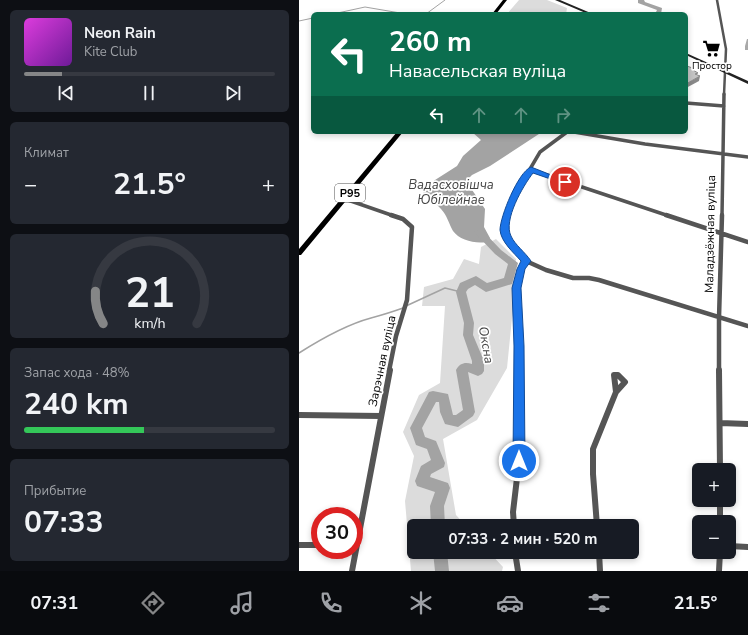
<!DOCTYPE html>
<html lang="ru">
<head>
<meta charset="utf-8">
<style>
  body { margin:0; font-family:"Nunito Sans",sans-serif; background:#242831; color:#f1f3f6; height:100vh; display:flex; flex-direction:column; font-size:15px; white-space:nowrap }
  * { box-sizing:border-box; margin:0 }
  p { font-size:13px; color:#9ea1a6 }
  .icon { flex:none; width:22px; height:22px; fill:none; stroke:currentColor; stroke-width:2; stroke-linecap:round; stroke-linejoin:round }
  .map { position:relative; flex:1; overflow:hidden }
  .panel { display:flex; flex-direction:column; gap:10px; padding:10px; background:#0d0f14; width:299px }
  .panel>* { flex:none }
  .hud { position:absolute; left:12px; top:12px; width:377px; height:122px; border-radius:6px; box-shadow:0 2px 6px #0003; background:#0b6e4f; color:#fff; overflow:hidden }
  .fabs { position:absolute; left:393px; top:463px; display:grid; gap:8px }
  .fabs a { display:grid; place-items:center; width:44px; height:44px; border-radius:6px; background:#171b24; box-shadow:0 2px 6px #0003; font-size:20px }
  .speed { position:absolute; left:12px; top:507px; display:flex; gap:8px; font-size:20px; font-weight:700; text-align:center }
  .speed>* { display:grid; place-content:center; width:52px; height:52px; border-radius:50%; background:#171b24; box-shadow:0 2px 6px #0003; line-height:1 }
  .speed .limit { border:6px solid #d22; background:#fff; color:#111 }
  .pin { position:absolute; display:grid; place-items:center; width:34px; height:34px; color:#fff; margin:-17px; border:2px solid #fff; border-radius:50%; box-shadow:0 1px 4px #0007 }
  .me { position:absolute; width:44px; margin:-22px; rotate:0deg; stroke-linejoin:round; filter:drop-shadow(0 0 3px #0008) }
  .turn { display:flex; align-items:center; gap:14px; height:84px; padding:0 12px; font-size:18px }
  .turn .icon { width:52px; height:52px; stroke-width:2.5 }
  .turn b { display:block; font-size:28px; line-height:34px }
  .lanes { display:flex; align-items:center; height:38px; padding:0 12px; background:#0003; justify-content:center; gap:20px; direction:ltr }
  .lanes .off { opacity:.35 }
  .big { font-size:30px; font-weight:700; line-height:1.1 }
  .panel .tile { flex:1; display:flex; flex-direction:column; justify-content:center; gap:6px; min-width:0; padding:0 14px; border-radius:6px; background:#242831 }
  .panel .dial { align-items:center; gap:0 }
  .dial svg { height:104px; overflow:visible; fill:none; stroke:#363941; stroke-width:7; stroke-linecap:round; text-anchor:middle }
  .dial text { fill:#f1f3f6; stroke:none }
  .song { display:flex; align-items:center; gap:12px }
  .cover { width:48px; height:48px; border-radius:6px; background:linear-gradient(135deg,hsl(300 70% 55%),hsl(280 70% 35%)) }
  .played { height:4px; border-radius:2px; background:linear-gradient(90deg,#858687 15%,#363941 15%) }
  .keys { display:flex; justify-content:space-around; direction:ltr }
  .heat { display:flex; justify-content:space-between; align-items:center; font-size:22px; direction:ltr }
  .charge { height:6px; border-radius:3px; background:linear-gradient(90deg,#34c759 48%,#363941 0) }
  .trip { position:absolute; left:108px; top:519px; width:232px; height:40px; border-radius:6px; background:#171b24; box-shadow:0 2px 6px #0003; font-weight:700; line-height:40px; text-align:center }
  .menu { display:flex; height:64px; justify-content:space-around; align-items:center; background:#090b0e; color:#9ea1a6 }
  .menu .icon { width:28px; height:28px }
  .menu .on { color:#858687 }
  .menu b { font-size:18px; color:#f1f3f6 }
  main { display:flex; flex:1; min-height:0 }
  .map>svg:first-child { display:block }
  .green { fill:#dcdcdc }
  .water { fill:#a3a3a3 }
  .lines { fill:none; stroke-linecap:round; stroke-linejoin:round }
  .stream-far1 { stroke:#a3a3a3; stroke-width:1 }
  .stream { stroke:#a3a3a3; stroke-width:1.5 }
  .river { fill:#a3a3a3; fill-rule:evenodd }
  .minor-far3 { stroke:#555; stroke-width:2.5 }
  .minor-far2 { stroke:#555; stroke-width:3.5 }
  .minor-far1 { stroke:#555; stroke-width:4.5 }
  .minor { stroke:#555; stroke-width:6 }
  .secondary { fill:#222; fill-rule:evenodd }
  .primary { fill:#000; fill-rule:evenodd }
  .wall { fill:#a9a9a9 }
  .shaded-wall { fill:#898989 }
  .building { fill:#c4c4c4; stroke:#898989 }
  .route { fill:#1a73e8; stroke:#114b97 }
  .labels { text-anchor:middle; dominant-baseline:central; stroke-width:3.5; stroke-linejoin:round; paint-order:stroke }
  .far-poi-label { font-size:10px; fill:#000; stroke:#fff }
  .shield { fill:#fff; stroke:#4c4c4c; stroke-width:1 }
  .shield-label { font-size:11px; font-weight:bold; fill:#000 }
  .street-label { font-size:12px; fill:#000; stroke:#fff }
  .water-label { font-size:13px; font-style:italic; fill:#444; stroke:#fff }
</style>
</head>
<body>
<main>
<section class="panel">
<div class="tile">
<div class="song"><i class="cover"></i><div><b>Neon Rain</b><p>Kite Club</p></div></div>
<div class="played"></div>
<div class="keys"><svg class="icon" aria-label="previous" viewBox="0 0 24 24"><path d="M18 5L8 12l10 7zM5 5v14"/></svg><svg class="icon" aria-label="pause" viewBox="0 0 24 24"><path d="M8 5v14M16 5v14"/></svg><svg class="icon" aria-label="next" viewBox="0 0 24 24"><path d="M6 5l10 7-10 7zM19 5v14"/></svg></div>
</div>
<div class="tile"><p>Климат</p>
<div class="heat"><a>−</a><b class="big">21.5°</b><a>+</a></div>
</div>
<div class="tile dial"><svg viewBox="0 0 100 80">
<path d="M14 69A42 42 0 1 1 86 69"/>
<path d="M14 69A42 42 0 0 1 8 44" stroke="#858687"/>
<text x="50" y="56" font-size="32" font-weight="700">21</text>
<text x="50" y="72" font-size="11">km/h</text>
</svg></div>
<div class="tile"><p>Запас хода · 48%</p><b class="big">240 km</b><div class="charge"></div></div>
<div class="tile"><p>Прибытие</p><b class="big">07:33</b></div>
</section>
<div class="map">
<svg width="449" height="571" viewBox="0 0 449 571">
  <rect width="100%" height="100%" fill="#fff"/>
  <!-- green -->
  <path class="green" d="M220,0H248L268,8L267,14H208Z
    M197,239L217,259L214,308L208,368L178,420L144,439L157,515L167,526H115V552H190L204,567L203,571H112L106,501L115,456L104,432L120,395L141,383L146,306H123L125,287L154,279L165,259L180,264L182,247Z"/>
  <!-- water -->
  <path class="water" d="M173,132H243L191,166L173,175L167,181L186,209L185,227L191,238V241C180,245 161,241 154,231C150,224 148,215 142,209C137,203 130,198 124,192L136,180L158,166L164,156L182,140Z"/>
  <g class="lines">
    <!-- stream-far1 -->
    <path class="stream-far1" d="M34,14L66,7L107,14
      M127,14L146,0
      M0,21L14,18"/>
    <!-- stream -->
    <path class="stream" d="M107,306L146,288L162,292
      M0,353C22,339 46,325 72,318C83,315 93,312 104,308"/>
    <!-- river -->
    <path class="river" d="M339,0H345L346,2L363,8L362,14H356L358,10L339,3Z
      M180,229L183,230L202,250L219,263L213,284L187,292L176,285L169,289L167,292L175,323L174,335L185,361V371L183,374L179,376L169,372L176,412L174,416L159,427L146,424L141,412L140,402H137L123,428L126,437L137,441L146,463L145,467L132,474L131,477L149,483L151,488L145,506L146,526H132L131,506L136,492L118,486L116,481L122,466L132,460L128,449L117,445L111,428L130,392L134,391L149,394L154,415H157L164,410L157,370C161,363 166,362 173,364V361L164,335L165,323L157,292L161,283L177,276L188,283L205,278L209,264L196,254L177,234L175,232Z
      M134,552H148L150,571H136Z"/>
    <!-- minor-far3 -->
    <path class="minor-far3" d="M418,0L427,49L425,95"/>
    <!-- minor-far2 -->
    <path class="minor-far2" d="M387,103L425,106
      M275,132L346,144L449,157
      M232,170L370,216
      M46,199L95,216
      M208,216L214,198L241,152L268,132
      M423,216L425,94"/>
    <!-- minor-far1 -->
    <path class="minor-far1" d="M209,215L206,231L208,239L227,261L247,270L274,278H290L300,280L449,326
      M367,215L449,242
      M90,371L97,336L108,300L113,227L104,219L92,215
      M220,371C220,342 212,285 227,261
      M420,371V318L423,215"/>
    <!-- minor -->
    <path class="minor" d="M420,370L421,470
      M315,375H319L326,382L317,392Z
      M0,415L82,416
      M421,423L449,424
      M421,500V522
      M215,526L214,512L220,461V370
      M298,526L294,474V449L317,392
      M0,545H21
      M430,546L449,547
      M216,552L219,571
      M300,552L301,571
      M53,571L91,370
      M420,571L421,552"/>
    <!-- secondary -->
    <path class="secondary" d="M256,0H261L294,14H289Z
      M387,53L449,81V84L387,55Z"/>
    <!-- primary -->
    <path class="primary" d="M204,0H208L197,14H193Z
      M98,132H104L2,255H0V249Z"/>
  </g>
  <!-- wall -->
  <path class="wall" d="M448,39H449V50H446V46Z"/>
  <!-- shaded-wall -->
  <path class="shaded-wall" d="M401,76L400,81L387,88V84Z"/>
  <!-- building -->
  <path class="building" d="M388,66L396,69L394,70L399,73L396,74L401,76L387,84V67Z"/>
  <!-- route -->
  <path class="route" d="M232,167L270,182L266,184L234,173C224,186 204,220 212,236C216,245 226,252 232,261L226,269L222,288L225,346L226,461L224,465L220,467L216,465L214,461L215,346L213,288L218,269L222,261C215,253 202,242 201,230C201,217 219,172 232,167Z"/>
  <!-- icons -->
  <defs>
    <symbol id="supermarket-bare" viewBox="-9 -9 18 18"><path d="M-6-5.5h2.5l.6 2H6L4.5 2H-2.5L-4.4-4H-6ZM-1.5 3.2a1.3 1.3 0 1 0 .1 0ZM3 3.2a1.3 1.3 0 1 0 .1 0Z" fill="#000" stroke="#fff" stroke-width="2.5" paint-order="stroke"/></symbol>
  </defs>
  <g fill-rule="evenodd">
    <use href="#supermarket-bare" x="400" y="36" width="25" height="25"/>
  </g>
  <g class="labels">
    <!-- far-poi labels -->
    <g class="far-poi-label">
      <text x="413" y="66">Простор</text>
    </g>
    <!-- shield labels -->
    <rect class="shield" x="36" y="184" width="30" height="18" rx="3"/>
    <g class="shield-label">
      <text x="51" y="193">Р95</text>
    </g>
    <!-- street labels -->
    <g class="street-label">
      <text transform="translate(411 234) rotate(-89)">Маладзёжная вуліца</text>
      <text transform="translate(83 361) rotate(-78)">Зарэчная вуліца</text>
    </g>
    <!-- water labels -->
    <g class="water-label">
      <text x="152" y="185">Вадасховішча<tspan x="152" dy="15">Юбілейнае</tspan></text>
      <text transform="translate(187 345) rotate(80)">Оксна</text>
    </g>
  </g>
</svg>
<div class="fabs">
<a>+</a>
<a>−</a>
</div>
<div class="speed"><div class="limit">30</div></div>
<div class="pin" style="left:266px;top:182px;background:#d93025"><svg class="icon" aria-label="arrive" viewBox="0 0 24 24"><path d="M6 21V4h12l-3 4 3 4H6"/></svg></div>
<svg class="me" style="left:220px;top:461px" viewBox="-20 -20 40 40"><circle r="17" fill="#1a73e8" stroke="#fff" stroke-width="3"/><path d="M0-11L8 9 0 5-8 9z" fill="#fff"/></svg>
<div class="trip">07:33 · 2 мин · 520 m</div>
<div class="hud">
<div class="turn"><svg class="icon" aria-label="left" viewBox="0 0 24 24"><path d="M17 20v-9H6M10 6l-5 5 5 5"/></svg><div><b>260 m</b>Навасельская вуліца</div></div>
<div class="lanes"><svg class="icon" aria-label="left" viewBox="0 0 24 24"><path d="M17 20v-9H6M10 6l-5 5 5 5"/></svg><svg class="icon off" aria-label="ahead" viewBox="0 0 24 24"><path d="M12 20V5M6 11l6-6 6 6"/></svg><svg class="icon off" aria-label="ahead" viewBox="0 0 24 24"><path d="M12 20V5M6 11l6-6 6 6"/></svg><svg class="icon off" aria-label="right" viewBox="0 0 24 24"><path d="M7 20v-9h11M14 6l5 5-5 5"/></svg></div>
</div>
</div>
</main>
<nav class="menu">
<b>07:31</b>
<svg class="icon on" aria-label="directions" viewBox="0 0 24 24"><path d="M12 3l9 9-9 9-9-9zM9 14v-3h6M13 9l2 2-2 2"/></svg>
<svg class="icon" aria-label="music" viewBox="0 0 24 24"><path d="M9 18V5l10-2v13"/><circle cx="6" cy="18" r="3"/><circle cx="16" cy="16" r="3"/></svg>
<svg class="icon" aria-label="phone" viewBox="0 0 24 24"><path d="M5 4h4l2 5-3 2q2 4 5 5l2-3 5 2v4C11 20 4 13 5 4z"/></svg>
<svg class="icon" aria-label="climate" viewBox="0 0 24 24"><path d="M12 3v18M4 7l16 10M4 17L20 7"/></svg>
<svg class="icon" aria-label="car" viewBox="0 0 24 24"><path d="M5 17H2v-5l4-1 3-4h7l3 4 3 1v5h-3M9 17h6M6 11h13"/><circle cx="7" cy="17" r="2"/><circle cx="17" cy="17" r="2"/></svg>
<svg class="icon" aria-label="filters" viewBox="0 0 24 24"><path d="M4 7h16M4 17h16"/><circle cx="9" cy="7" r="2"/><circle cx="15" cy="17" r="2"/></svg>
<b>21.5°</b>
</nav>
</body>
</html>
